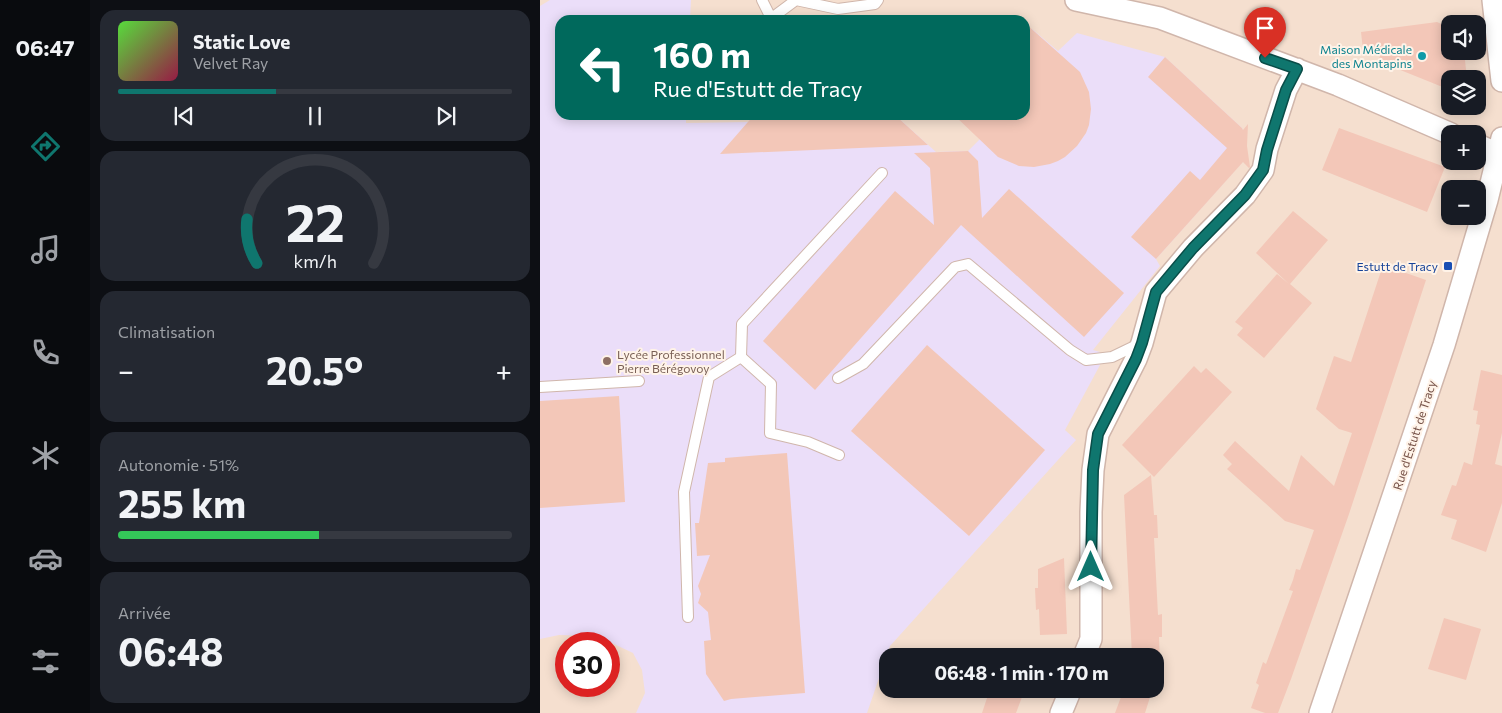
<!DOCTYPE html>
<html lang="fr">
<head>
<meta charset="utf-8">
<style>
  body { margin:0; font-family:Commissioner,sans-serif; background:#242831; color:#f1f3f6; height:100vh; display:flex; flex-direction:column; font-size:19px; white-space:nowrap }
  * { box-sizing:border-box; margin:0 }
  p { font-size:16px; color:#9ea1a6 }
  .icon { flex:none; width:28px; height:28px; fill:none; stroke:currentColor; stroke-width:2; stroke-linecap:round; stroke-linejoin:round }
  .map { position:relative; flex:1; overflow:hidden }
  .side { display:flex; flex-direction:column; gap:10px; padding:10px; background:#0d0f14; width:450px }
  .side>* { flex:none }
  .hud { position:absolute; left:15px; top:15px; width:475px; height:105px; border-radius:15px; box-shadow:0 2px 12px #0003; background:#00695c; color:#fff; overflow:hidden }
  .buttons { position:absolute; left:901px; top:15px; display:grid; gap:10px }
  .buttons a { display:grid; place-items:center; width:45px; height:45px; border-radius:10px; background:#171b24; box-shadow:0 2px 12px #0003; font-size:25px }
  .speed { position:absolute; left:15px; top:632px; display:flex; gap:10px; font-size:25px; font-weight:700; text-align:center }
  .speed>* { display:grid; place-content:center; width:65px; height:65px; border-radius:50%; background:#171b24; box-shadow:0 2px 12px #0003; line-height:1 }
  .speed .limit { border:8px solid #d22; background:#fff; color:#111 }
  .pin { position:absolute; display:grid; place-items:center; width:42px; height:42px; color:#fff; margin:-51px -21px; border-radius:50% 50% 50% 0; rotate:-45deg; box-shadow:0 0 5px #0007 }
  .pin .icon { rotate:45deg }
  .me { position:absolute; width:55px; margin:-28px; rotate:0deg; stroke-linejoin:round; filter:drop-shadow(0 0 4px #0008) }
  .turn { display:flex; align-items:center; gap:18px; height:105px; padding:0 15px; font-size:22px }
  .turn .icon { width:65px; height:65px; stroke-width:2.5 }
  .turn b { display:block; font-size:35px; line-height:42px }
  .big { font-size:38px; font-weight:700; line-height:1.1 }
  .side .card { flex:1; display:flex; flex-direction:column; justify-content:center; gap:8px; min-width:0; padding:0 18px; border-radius:15px; background:#242831 }
  .side .dial { align-items:center; gap:0 }
  .dial svg { height:130px; overflow:visible; fill:none; stroke:#363941; stroke-width:7; stroke-linecap:round; text-anchor:middle }
  .dial text { fill:#f1f3f6; stroke:none }
  .song { display:flex; align-items:center; gap:15px }
  .cover { width:60px; height:60px; border-radius:8px; background:linear-gradient(135deg,hsl(110 70% 55%),hsl(340 70% 35%)) }
  .played { height:5px; border-radius:2px; background:linear-gradient(90deg,#0f766e 40%,#363941 40%) }
  .keys { display:flex; justify-content:space-around; direction:ltr }
  .heat { display:flex; justify-content:space-between; align-items:center; font-size:28px; direction:ltr }
  .charge { height:8px; border-radius:4px; background:linear-gradient(90deg,#34c759 51%,#363941 0) }
  .trip { position:absolute; left:339px; top:648px; width:285px; height:50px; border-radius:15px; background:#171b24; box-shadow:0 2px 12px #0003; font-weight:700; line-height:50px; text-align:center }
  main { display:flex; flex:1; min-height:0 }
  .tab-bar { display:flex; flex-direction:column; width:90px; justify-content:space-around; align-items:center; background:#090b0e; color:#9ea1a6 }
  .tab-bar .icon { width:35px; height:35px }
  .tab-bar .active { color:#0f766e }
  .tab-bar b { font-size:22px; color:#f1f3f6 }
  .map>svg:first-child { display:block }
  .residential { fill:#f5dfcf; fill-rule:evenodd }
  .education { fill:#ebdef9 }
  .building { fill:#f3c7b8 }
  .lines { fill:none; stroke-linecap:round; stroke-linejoin:round }
  .service-casing { stroke:#d0b6ab; stroke-width:12 }
  .minor-casing { stroke:#d0b6ab; stroke-width:24 }
  .service { stroke:#fff; stroke-width:10 }
  .minor { stroke:#fff; stroke-width:21 }
  .route-casing { stroke:#0a4d48; stroke-width:12 }
  .route { stroke:#0f766e; stroke-width:9 }
  .culture-dot { fill:#0f9aa8; stroke:#fff3e8; stroke-width:2 }
  .transit-dot { fill:#1a4fb4; stroke:#fff3e8; stroke-width:2 }
  .education-dot { fill:#8d6e63; stroke:#fff3e8; stroke-width:2 }
  .labels { text-anchor:middle; dominant-baseline:central; stroke-width:4; stroke-linejoin:round; paint-order:stroke }
  .culture-label { font-size:12px; fill:#0d838f; stroke:#fff3e8; text-anchor:end }
  .transit-label { font-size:12px; fill:#164399; stroke:#fff3e8; text-anchor:end }
  .education-label { font-size:12px; fill:#785e54; stroke:#fff3e8; text-anchor:start }
  .street-label { font-size:12px; fill:#755147; stroke:#fff3e8 }
</style>
</head>
<body>
<main>
<nav class="tab-bar">
<b>06:47</b>
<svg class="icon active" aria-label="directions" viewBox="0 0 24 24"><path d="M12 3l9 9-9 9-9-9zM9 14v-3h6M13 9l2 2-2 2"/></svg>
<svg class="icon" aria-label="music" viewBox="0 0 24 24"><path d="M9 18V5l10-2v13"/><circle cx="6" cy="18" r="3"/><circle cx="16" cy="16" r="3"/></svg>
<svg class="icon" aria-label="phone" viewBox="0 0 24 24"><path d="M5 4h4l2 5-3 2q2 4 5 5l2-3 5 2v4C11 20 4 13 5 4z"/></svg>
<svg class="icon" aria-label="climate" viewBox="0 0 24 24"><path d="M12 3v18M4 7l16 10M4 17L20 7"/></svg>
<svg class="icon" aria-label="car" viewBox="0 0 24 24"><path d="M5 17H2v-5l4-1 3-4h7l3 4 3 1v5h-3M9 17h6M6 11h13"/><circle cx="7" cy="17" r="2"/><circle cx="17" cy="17" r="2"/></svg>
<svg class="icon" aria-label="filters" viewBox="0 0 24 24"><path d="M4 7h16M4 17h16"/><circle cx="9" cy="7" r="2"/><circle cx="15" cy="17" r="2"/></svg>
</nav>
<section class="side">
<div class="card">
<div class="song"><i class="cover"></i><div><b>Static Love</b><p>Velvet Ray</p></div></div>
<div class="played"></div>
<div class="keys"><svg class="icon" aria-label="previous" viewBox="0 0 24 24"><path d="M18 5L8 12l10 7zM5 5v14"/></svg><svg class="icon" aria-label="pause" viewBox="0 0 24 24"><path d="M8 5v14M16 5v14"/></svg><svg class="icon" aria-label="next" viewBox="0 0 24 24"><path d="M6 5l10 7-10 7zM19 5v14"/></svg></div>
</div>
<div class="card dial"><svg viewBox="0 0 100 80">
<path d="M14 69A42 42 0 1 1 86 69"/>
<path d="M14 69A42 42 0 0 1 8 42" stroke="#0f766e"/>
<text x="50" y="56" font-size="32" font-weight="700">22</text>
<text x="50" y="72" font-size="11">km/h</text>
</svg></div>
<div class="card"><p>Climatisation</p>
<div class="heat"><a>−</a><b class="big">20.5°</b><a>+</a></div>
</div>
<div class="card"><p>Autonomie · 51%</p><b class="big">255 km</b><div class="charge"></div></div>
<div class="card"><p>Arrivée</p><b class="big">06:48</b></div>
</section>
<div class="map">
<svg width="962" height="713" viewBox="0 0 962 713">
  <rect width="100%" height="100%" fill="#fdeee1"/>
  <!-- residential -->
  <path class="residential" d="M0,0H962V713H0ZM20,20H485V115H20ZM910,24H938V51H910ZM910,79H938V106H910ZM910,134H938V161H910ZM910,189H938V216H910ZM26,644H69V686H26ZM348,656H615V689H348Z"/>
  <!-- education -->
  <path class="education" d="M10,0H151L150,20H20V115H146V123L208,122L214,115H355L396,152L428,151L440,139L415,115H485L492,29L518,51L537,33L625,57L702,128L706,137V158L616,259L620,266L553,350L560,352V365L525,430L536,440L350,646L327,713H96L105,693L102,670L93,653L57,636L19,635L0,639V6Z"/>
  <!-- building -->
  <path class="building" d="M897,22L910,28V51H924L927,79H910V90L838,61L843,49L823,50L821,32Z
    M485,23L540,72L549,92L551,109L549,125L546,133L537,146L525,157L518,161L510,164L494,167L479,166L458,157L414,115H485Z
    M625,57L702,128L703,130L708,124L707,146L710,167L709,168L703,162L616,259L591,237L650,171L660,180L687,148L608,77Z
    M214,115H355L388,145L180,154Z
    M799,128L905,167L887,212L782,170Z
    M428,151L438,161L442,218L469,189L584,293L544,337L421,225L275,390L223,341L355,191L394,225L390,168L374,153Z
    M753,211L788,240L750,284L772,303L724,358L697,335L703,328L695,322L737,274L749,284L716,253Z
    M843,265L886,280L809,514L751,679L738,713H725L711,708L719,685L716,683L723,662L726,664L753,591L749,590L753,580L756,569L760,570L774,530L745,521L687,469L692,464L683,455L695,441L749,491L761,455L794,486L812,433L799,429L776,409L794,356L811,362Z
    M387,345L505,450L429,536L311,431Z
    M654,366L661,373L666,368L692,392L614,477L582,445Z
    M941,370L962,375V433L955,464L962,466V503L946,552L911,539L917,520L901,515L912,485L916,486L924,462L932,465L940,425L936,424L938,411L933,410Z
    M79,396L85,502L0,508V401Z
    M247,453L265,693L191,699L184,701L166,674L164,641L171,640L168,612L158,603L161,594L158,586L170,555L157,556L155,523H159L168,463L185,462V458Z
    M611,475L614,515H617L618,538H614L618,615L622,614V637H619L620,664H615V656H592L584,495Z
    M524,558L527,634L500,635L499,609L496,610L495,588H498V569Z
    M904,618L941,629L926,680L888,669Z
    M450,689H485L476,713H442Z
    M584,689H596L611,694L605,713H575Z"/>
  <g class="lines">
    <defs>
      <path id="service" d="M222,0L231,18
        M256,0L298,9L335,4L338,0
        M229,20L256,0
        M201,357L202,324L342,173
        M298,378L323,364L415,267L428,264L530,350L546,360L572,357L599,344
        M0,387L99,381
        M148,617L144,492L169,377L201,357L231,384L230,433L268,442L299,455"/>
      <path id="minor" d="M536,0L620,18L798,85L911,134
        M953,0L962,81
        M938,145L958,154
        M544,656L551,639V512L553,470L558,434L596,359L602,343L616,292L653,248L705,195L723,170L727,149L746,90L757,69
        M521,713L531,689
        M780,713L904,345L947,200L962,138"/>
    </defs>
    <!-- service casing -->
    <use href="#service" class="service-casing"/>
    <!-- minor casing -->
    <use href="#minor" class="minor-casing"/>
    <!-- service -->
    <use href="#service" class="service"/>
    <!-- minor -->
    <use href="#minor" class="minor"/>
  </g>
  <g class="lines">
    <defs>
      <path id="route" d="M551,567L553,470L558,434L596,359L602,343L616,292L653,248L705,195L723,170L727,150L746,90L757,69L725,58"/>
    </defs>
    <!-- route casing -->
    <use href="#route" class="route-casing"/>
    <!-- route -->
    <use href="#route" class="route"/>
  </g>
  <!-- markers -->
  <circle class="culture-dot" cx="882" cy="56" r="5"/>
  <rect class="transit-dot" x="903" y="261" width="10" height="10" rx="2.5"/>
  <circle class="education-dot" cx="67" cy="361" r="5"/>
  <g class="labels">
    <!-- culture labels -->
    <g class="culture-label">
      <text x="872" y="49">Maison Médicale<tspan x="872" dy="14">des Montapins</tspan></text>
    </g>
    <!-- transit labels -->
    <g class="transit-label">
      <text x="898" y="266">Estutt de Tracy</text>
    </g>
    <!-- education labels -->
    <g class="education-label">
      <text x="77" y="354">Lycée Professionnel<tspan x="77" dy="14">Pierre Bérégovoy</tspan></text>
    </g>
    <!-- street labels -->
    <g class="street-label">
      <text transform="translate(874 435) rotate(-72)">Rue d'Estutt de Tracy</text>
    </g>
  </g>
</svg>
<div class="buttons">
<a><svg class="icon" aria-label="sound" viewBox="0 0 24 24"><path d="M4 9h4l5-4v14l-5-4H4zM17 9q2 3 0 6"/></svg></a>
<a><svg class="icon" aria-label="layers" viewBox="0 0 24 24"><path d="M12 4l9 5-9 5-9-5zM3 14l9 5 9-5"/></svg></a>
<a>+</a>
<a>−</a>
</div>
<div class="speed"><div class="limit">30</div></div>
<div class="pin" style="left:725px;top:58px;background:#d93025"><svg class="icon" aria-label="arrive" viewBox="0 0 24 24"><path d="M6 21V4h12l-3 4 3 4H6"/></svg></div>
<svg class="me" style="left:551px;top:567px" viewBox="-20 -20 40 40"><path d="M0-17L14 15 0 8-14 15z" fill="#0f766e" stroke="#fff" stroke-width="4"/></svg>
<div class="trip">06:48 · 1 min · 170 m</div>
<div class="hud">
<div class="turn"><svg class="icon" aria-label="left" viewBox="0 0 24 24"><path d="M17 20v-9H6M10 6l-5 5 5 5"/></svg><div><b>160 m</b>Rue d'Estutt de Tracy</div></div>
</div>
</div>
</main>
</body>
</html>
